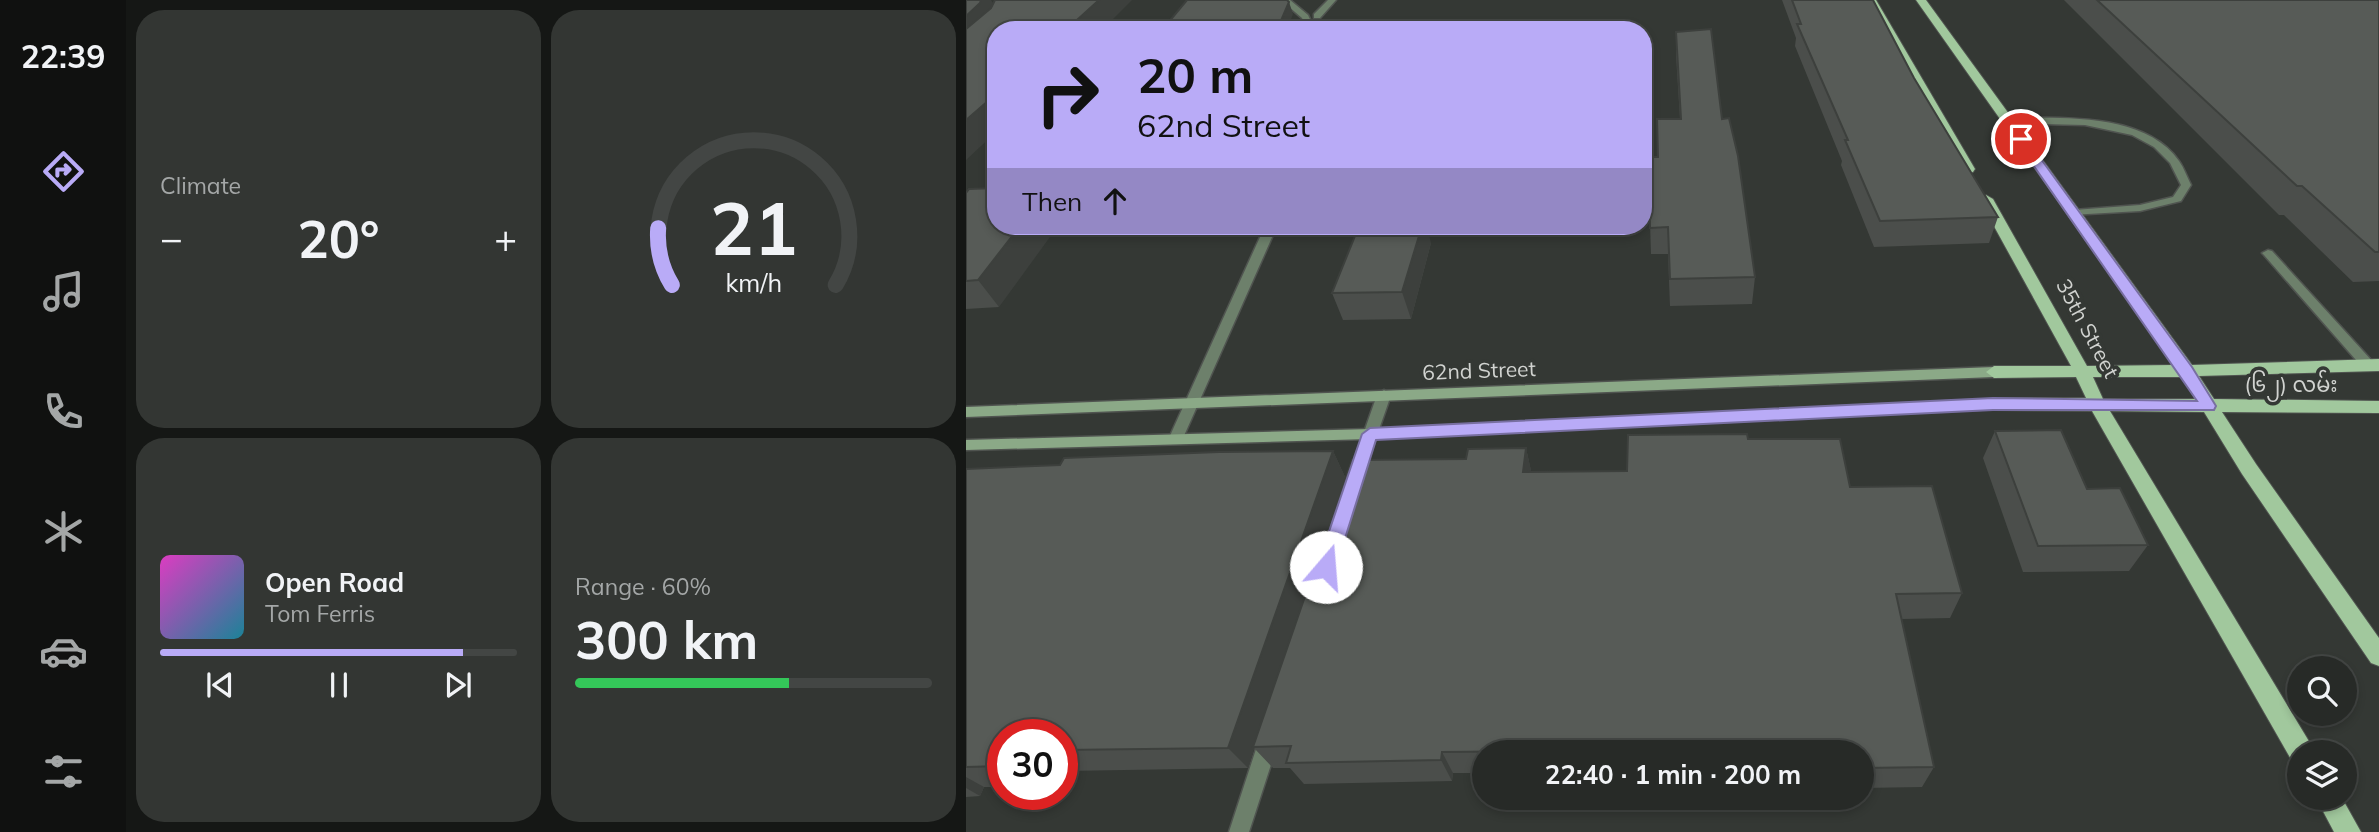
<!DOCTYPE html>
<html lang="en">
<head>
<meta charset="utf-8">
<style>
  body { margin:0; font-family:Mulish,"Noto Sans Myanmar",sans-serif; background:#333633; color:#f1f3f6; height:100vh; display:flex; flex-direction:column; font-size:26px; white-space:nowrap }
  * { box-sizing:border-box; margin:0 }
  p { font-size:23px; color:#a4a7a7 }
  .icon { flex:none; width:38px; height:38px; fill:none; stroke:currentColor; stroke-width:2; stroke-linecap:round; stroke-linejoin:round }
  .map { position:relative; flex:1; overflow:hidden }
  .details { display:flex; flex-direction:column; gap:10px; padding:10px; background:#151715; width:840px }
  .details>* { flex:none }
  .top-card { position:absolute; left:21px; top:21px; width:665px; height:214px; border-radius:28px; box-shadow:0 4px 10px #0003,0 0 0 2px #434644; background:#b9abf7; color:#111; overflow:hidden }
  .controls { position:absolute; left:1321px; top:656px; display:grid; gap:14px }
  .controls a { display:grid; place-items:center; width:70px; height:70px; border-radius:50%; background:#272a27; box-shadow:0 4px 10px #0003,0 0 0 2px #434644; font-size:35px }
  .speed { position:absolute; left:21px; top:719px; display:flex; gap:14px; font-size:35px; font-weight:700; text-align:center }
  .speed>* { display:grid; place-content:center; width:91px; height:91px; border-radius:50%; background:#272a27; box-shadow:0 4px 10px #0003,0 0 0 2px #434644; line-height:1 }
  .speed .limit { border:10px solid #d22; background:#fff; color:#111 }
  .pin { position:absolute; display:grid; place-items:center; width:60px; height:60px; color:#fff; margin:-30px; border:4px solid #fff; border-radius:50%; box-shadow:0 2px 7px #0007 }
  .me { position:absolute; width:77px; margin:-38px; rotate:18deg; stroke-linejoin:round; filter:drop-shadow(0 0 5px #0008) }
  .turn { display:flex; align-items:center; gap:24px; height:147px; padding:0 35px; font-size:32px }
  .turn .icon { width:91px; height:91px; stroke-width:2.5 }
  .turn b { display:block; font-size:49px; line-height:60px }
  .then { display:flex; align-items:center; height:66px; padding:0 35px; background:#0003; gap:14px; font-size:26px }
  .big { font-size:52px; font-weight:700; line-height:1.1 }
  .details .tile { flex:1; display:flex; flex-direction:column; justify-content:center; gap:10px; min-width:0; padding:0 24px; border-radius:28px; background:#333633 }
  .details .dial { align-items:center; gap:0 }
  .dial svg { height:182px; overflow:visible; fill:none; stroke:#434644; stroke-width:7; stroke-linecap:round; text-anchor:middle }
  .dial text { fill:#f1f3f6; stroke:none }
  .song { display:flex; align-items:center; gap:21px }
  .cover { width:84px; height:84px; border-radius:10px; background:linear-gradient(135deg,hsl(310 70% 55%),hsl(190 70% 35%)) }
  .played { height:7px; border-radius:4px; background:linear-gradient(90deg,#b9abf7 85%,#434644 85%) }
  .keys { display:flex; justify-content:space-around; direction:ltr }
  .heat { display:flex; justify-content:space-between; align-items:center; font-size:38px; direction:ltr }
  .charge { height:10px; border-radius:5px; background:linear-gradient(90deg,#34c759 60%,#434644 0) }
  .details .tiles { flex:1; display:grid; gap:10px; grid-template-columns:repeat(2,1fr) }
  .trip { position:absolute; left:506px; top:740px; width:402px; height:70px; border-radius:35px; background:#272a27; box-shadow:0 4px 10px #0003,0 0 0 2px #434644; font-weight:700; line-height:70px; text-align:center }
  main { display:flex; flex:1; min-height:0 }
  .menu { display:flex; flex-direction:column; width:126px; justify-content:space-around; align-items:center; background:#101110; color:#a4a7a7 }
  .menu .icon { width:49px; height:49px }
  .menu .selected { color:#b9abf7 }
  .menu b { font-size:32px; color:#f1f3f6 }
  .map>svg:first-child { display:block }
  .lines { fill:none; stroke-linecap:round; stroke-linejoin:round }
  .service-casing { stroke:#505450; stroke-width:3 }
  .minor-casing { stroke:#505450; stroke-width:3 }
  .secondary-casing { stroke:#505450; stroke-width:3 }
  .primary-casing { stroke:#505450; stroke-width:2 }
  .service { fill:#6d806b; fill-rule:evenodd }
  .minor { fill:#6d806b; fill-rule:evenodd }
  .secondary { fill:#8ba987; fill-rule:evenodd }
  .primary { fill:#a1c89d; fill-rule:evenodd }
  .wall { fill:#4b4e4b }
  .shaded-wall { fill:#3d403d }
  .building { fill:#575b57; stroke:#3d403d; stroke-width:2 }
  .route { fill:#b9abf7; stroke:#786fa1; stroke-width:2 }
  .labels { text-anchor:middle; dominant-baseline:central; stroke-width:7; stroke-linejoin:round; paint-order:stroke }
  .street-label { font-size:21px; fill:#d1d3d0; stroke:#343834 }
</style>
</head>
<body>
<main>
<nav class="menu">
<b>22:39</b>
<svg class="icon selected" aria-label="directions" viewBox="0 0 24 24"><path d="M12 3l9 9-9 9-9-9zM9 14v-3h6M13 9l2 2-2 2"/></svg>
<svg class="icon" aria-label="music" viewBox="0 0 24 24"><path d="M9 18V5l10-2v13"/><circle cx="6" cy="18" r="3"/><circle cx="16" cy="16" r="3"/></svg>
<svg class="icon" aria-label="phone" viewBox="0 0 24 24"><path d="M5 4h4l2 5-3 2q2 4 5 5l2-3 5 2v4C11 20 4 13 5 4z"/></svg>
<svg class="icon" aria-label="climate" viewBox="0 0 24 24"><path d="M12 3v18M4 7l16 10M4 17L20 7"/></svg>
<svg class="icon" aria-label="car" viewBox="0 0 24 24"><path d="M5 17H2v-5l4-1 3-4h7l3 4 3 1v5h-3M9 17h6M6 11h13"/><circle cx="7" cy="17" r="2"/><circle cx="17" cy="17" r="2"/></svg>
<svg class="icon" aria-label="filters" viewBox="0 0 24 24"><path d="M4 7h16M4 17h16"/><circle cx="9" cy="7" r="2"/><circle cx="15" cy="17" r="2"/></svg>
</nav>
<section class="details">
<div class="tiles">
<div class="tile"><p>Climate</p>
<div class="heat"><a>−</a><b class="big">20°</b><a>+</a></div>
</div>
<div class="tile dial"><svg viewBox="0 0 100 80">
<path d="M14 69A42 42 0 1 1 86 69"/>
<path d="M14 69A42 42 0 0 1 8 44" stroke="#b9abf7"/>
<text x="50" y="56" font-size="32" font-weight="700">21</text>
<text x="50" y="72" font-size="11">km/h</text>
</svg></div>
<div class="tile">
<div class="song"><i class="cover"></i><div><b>Open Road</b><p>Tom Ferris</p></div></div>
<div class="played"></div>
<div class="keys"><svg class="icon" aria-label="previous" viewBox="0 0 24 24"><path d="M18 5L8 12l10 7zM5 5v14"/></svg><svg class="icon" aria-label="pause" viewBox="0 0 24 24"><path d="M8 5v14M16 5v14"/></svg><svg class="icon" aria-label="next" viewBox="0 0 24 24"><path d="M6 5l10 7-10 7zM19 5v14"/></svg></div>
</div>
<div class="tile"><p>Range · 60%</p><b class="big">300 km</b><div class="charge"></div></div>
</div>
</section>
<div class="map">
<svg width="1413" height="832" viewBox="0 0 1413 832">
  <rect width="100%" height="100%" fill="#343834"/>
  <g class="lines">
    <defs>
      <path id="service" d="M1041,118C1093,118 1179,112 1213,161C1218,168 1221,177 1225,185L1215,201L1174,211L1104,215V211L1108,210L1174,205L1207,197L1215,185L1204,163L1188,147L1166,135L1119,125L1038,123V119Z
        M1302,250L1306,251L1407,362L1409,365L1407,368H1397L1298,255L1296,253Z"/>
      <path id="minor" d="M315,0H324L342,15L349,30H341L336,18Z
        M362,0H370L354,18H348V14Z
        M299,226H311L217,438L215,442H205L203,438Z
        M418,390L425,395L396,478L394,482H384L382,478L411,395Z
        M303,730L310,733L313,740L283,832H263L293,740L296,733Z"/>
      <path id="secondary" d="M1028,367L1035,372L1028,377L0,417V407Z
        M1027,399L1034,404L1027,409L404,439L0,450V440L404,429Z"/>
      <path id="primary" d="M900,0H910L1009,169L1007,172L1003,173L997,169Z
        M950,0H960L1226,365L1413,359V371L1233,376L1248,399L1413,401V413L1256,412L1290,464L1413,638V666L1405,663L1276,474L1238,412L1144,411L1344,743L1347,752H1334V763L1326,761L1126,411L1027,410L1018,404L1027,398H1120L1110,377L1028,378L1020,372L1028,366H1105L1013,199L1020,195L1027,199L1121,366L1208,365ZM1127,377H1216L1230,399H1137Z
        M1350,798H1376L1395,832H1368Z"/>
    </defs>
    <!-- service casing -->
    <use href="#service" class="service-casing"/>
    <!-- minor casing -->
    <use href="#minor" class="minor-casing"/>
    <!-- secondary casing -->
    <use href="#secondary" class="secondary-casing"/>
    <!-- primary casing -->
    <use href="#primary" class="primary-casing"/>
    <!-- service -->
    <use href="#service" class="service"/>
    <!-- minor -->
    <use href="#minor" class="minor"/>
    <!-- secondary -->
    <use href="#secondary" class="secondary"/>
    <!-- primary -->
    <use href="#primary" class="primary"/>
  </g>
  <!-- wall -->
  <path class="wall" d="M816,0H907L948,78L1032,217L1023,243L908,247L875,165L876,161L829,46L830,38Z
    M1098,0H1413V281L1387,282L1318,215H1313Z
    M710,32L756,119L789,277L786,304L704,306L702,254H685L682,157H692L714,119L710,55Z
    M0,193L33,307L0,309Z
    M465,243L445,319L377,320L366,293Z
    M1029,431L1121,489L1182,545L1163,571L1057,572L1017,458Z
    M782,439L884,487L996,593L984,618L936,619L968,767L956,787L896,788V752H518V773H487L486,781L338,784L324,768H307L288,748L282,768L97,771H96V735H37V787H18L14,796L0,797V469L94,465L367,451L379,477L356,546L500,459L560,448L565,471H661Z"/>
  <!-- shaded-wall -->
  <path class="shaded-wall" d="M15,0H25L31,10L0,51V16Z
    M133,0H166L136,30H100Z
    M323,2L327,14L321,30H311Z
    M30,94V132L0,160V120Z
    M54,226H92L33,307L12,280Z
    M456,226H461L465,243L445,319L436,292Z
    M560,448L566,475L557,472Z
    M367,451L379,477L289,747H287L288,748L282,768L262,748Z
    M476,752L487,773L486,781L475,760Z
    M0,777L18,787L14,796L0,788Z"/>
  <!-- building -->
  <path class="building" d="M0,0H15L14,3L0,16Z
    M29,0H133L100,30H30V94L0,120V29L25,8Z
    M221,0H321L323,2L311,30H196Z
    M826,0H907L948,78L1032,217L914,221L879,140H882L831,24H835Z
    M1131,0H1413V252H1409L1336,186H1331Z
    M745,29L756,119L763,118L772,156L789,277L704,279L702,227L684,228L682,157H692L691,119H715L710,32Z
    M30,188V226H54L12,280L0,281V193L3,189Z
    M393,226H456L436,292L366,293Z
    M1095,430L1121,489L1154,488L1182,545L1072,546L1029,431Z
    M781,434L782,439H874L884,487L966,486L996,593L930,594L968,767L896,768V752H870L869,749L781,750V752H584V751L476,752L475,760L320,763L325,746L287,747L386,460L500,459L502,449L560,448L557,472L661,471L662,435Z
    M367,451L262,748L96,750V735H37V766L0,767V469L94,465L98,458L253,452Z"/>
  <!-- route -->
  <path class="route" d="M1051,137H1059L1226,367L1250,406L1248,410H1027L410,440L370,567L367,572L360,575L354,572L351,567L396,434L404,428L1027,398L1231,401L1049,139Z"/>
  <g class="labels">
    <!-- street labels -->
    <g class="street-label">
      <text transform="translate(1122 328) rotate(62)">35th Street</text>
      <text transform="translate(513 370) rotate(-2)">62nd Street</text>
      <text x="1325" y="384">(၆၂) လမ်း</text>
    </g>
  </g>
</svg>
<div class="controls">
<a><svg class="icon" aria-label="search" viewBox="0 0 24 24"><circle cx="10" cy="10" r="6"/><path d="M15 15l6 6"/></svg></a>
<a><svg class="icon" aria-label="layers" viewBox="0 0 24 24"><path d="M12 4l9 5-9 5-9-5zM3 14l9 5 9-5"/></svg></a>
</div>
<div class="speed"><div class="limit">30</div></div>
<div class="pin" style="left:1055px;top:139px;background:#d93025"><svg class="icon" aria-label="arrive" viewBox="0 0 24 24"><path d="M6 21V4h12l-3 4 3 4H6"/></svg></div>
<svg class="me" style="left:360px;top:567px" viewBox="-20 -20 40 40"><circle r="19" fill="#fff"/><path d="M0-13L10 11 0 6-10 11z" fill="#b9abf7"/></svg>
<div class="trip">22:40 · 1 min · 200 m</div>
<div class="top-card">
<div class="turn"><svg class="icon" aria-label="right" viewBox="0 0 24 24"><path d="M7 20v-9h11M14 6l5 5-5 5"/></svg><div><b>20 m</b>62nd Street</div></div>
<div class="then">Then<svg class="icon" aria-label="ahead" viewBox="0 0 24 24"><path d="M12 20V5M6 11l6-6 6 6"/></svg></div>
</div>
</div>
</main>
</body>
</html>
